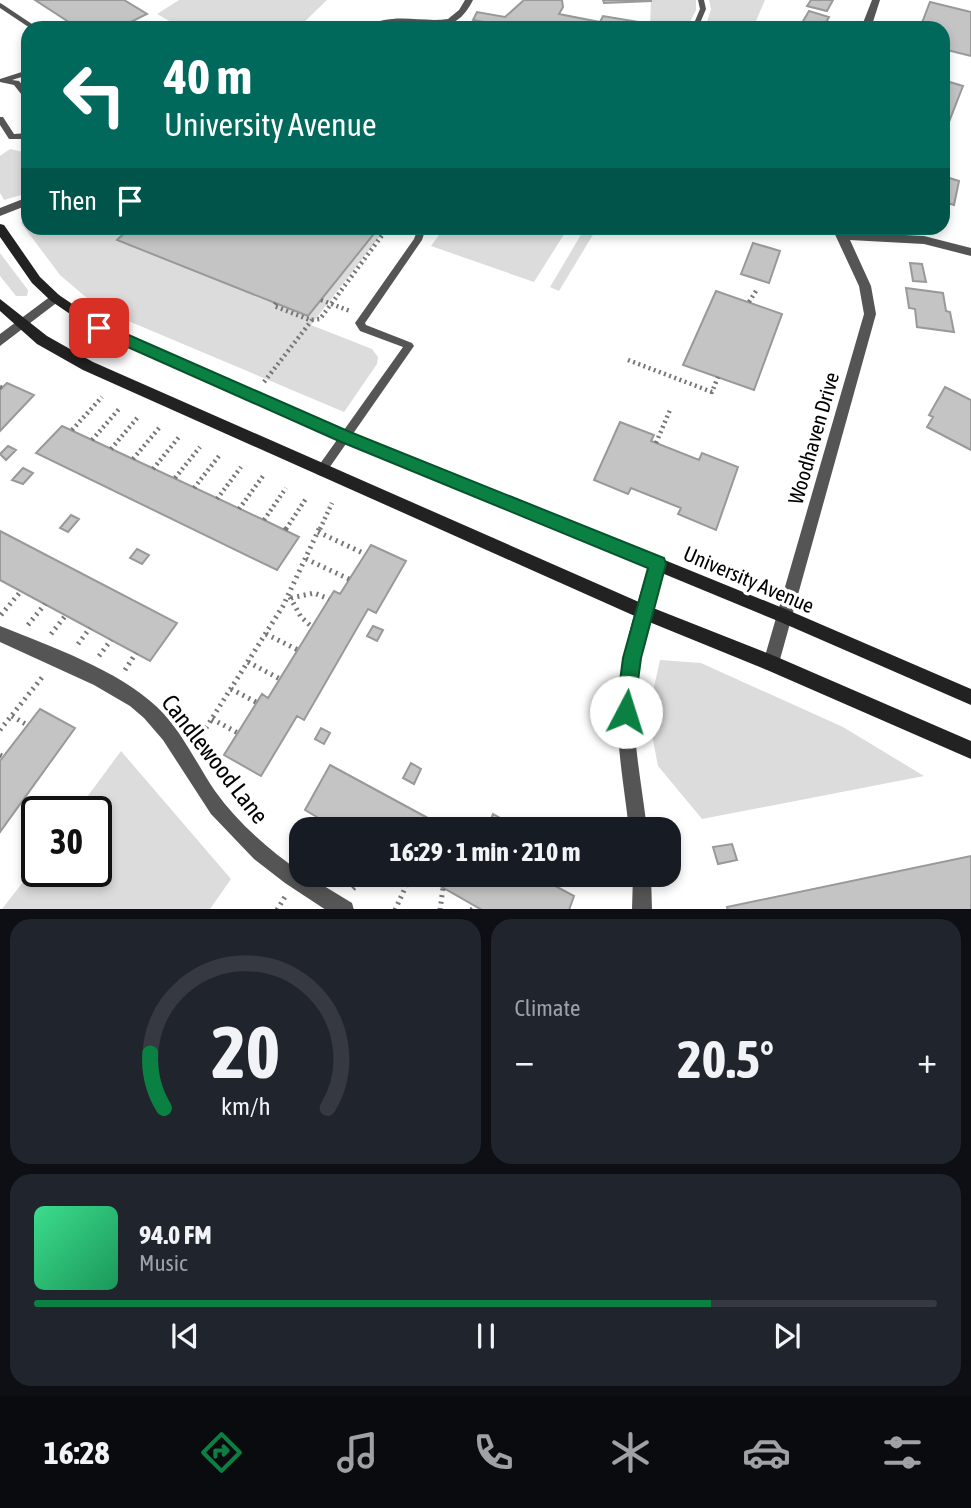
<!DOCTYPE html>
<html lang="en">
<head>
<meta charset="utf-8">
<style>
  body { margin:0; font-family:"Asap Condensed",sans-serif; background:#20242c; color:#f1f3f6; height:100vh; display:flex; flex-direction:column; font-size:26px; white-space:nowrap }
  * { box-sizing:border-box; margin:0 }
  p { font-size:23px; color:#9ea1a6 }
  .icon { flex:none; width:38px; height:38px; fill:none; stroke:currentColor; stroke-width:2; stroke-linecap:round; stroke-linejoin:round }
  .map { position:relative; height:909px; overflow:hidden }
  .side { display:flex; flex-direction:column; gap:10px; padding:10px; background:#0d0f14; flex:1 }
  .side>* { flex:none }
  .hud { position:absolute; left:21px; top:21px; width:929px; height:214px; border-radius:21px; box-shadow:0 4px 10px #0003; background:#00695c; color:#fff; overflow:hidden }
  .speed { position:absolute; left:21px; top:796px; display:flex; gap:14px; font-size:35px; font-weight:700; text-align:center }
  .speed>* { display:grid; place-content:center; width:91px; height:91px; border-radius:50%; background:#171b24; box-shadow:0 4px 10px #0003; line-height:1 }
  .speed .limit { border:4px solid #111; border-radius:10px; background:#fff; color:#111 }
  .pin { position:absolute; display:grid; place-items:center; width:60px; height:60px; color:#fff; margin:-30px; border-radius:14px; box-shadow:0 4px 10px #0006 }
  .me { position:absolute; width:77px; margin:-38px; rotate:5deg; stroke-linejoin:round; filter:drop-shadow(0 0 5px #0008) }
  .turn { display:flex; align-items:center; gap:24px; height:147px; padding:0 28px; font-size:32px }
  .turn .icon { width:91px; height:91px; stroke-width:2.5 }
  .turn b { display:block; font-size:49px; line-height:60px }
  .then { display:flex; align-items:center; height:66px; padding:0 28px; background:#0003; gap:14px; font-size:26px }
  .big { font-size:52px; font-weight:700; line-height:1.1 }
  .side .card { flex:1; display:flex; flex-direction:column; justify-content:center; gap:10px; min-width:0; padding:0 24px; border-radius:21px; background:#20242c }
  .side .dial { align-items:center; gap:0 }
  .dial svg { height:182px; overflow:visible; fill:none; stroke:#363941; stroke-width:7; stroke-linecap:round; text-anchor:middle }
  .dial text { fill:#f1f3f6; stroke:none }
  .song { display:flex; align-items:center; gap:21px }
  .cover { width:84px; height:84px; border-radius:10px; background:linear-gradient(135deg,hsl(150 70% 55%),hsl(150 70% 35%)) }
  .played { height:7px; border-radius:4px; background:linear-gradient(90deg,#0b8043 75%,#363941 75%) }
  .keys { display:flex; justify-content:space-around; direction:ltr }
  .heat { display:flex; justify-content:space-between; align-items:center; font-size:38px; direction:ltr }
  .side .tiles { flex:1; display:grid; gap:10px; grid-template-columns:1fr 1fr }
  .card:last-child { grid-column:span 2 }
  .trip { position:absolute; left:289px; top:817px; width:392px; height:70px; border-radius:21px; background:#171b24; box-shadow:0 4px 10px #0003; font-weight:700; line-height:70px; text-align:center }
  .dock { display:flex; height:112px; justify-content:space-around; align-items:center; background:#090b0e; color:#9ea1a6 }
  .dock .icon { width:49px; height:49px }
  .dock .current { color:#0b8043 }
  .dock b { font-size:32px; color:#f1f3f6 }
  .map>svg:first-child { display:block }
  .green { fill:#dcdcdc }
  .building { fill:#c4c4c4; stroke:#999; stroke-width:2 }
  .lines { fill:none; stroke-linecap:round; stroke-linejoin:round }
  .path-far2 { stroke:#777; stroke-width:3.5; stroke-dasharray:1 2.5; stroke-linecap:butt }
  .path-far1 { stroke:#777; stroke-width:4.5; stroke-dasharray:2 3.5; stroke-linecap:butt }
  .path { stroke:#777; stroke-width:5; stroke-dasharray:2 4.5; stroke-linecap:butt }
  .lane { fill:#555; fill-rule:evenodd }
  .street { fill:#555; fill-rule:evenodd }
  .secondary { fill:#222; fill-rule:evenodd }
  .route { fill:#0b8043; stroke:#07532c; stroke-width:2 }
  .labels { text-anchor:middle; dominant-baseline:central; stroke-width:7; stroke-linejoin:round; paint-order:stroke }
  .street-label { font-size:21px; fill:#000; stroke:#fff }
  .near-street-label { font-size:24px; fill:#000; stroke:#fff }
</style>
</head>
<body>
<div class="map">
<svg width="971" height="910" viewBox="0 0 971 910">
  <rect width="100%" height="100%" fill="#fff"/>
  <!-- green -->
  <path class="green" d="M179,0H327L298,28H182L157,14Z
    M651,0H696V10L687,28H650Z
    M709,0H765L753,28H705L711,9Z
    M10,149L28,153V193L4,200L0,193V156Z
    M28,213V228H130L118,239L383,232L311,325L372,349L378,357L377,364L344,412L126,320L88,299L60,275L21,223Z
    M444,228H568L534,282L431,246Z
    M585,228H597L559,291L550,287Z
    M0,253L28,290L27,296H16L0,276Z
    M660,660L701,663L843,727L924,776L702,819L658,766L648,714Z
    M121,751L231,879L210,909H2L37,864V872H96V812H76Z"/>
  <!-- building -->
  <path class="building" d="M35,0H124L147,14L119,28H78Z
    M524,0H562L563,7L559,14L600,22L603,16L651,24L650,28H501V25L473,20L477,12L505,17Z
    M603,0H651V1L604,3Z
    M811,0H833L827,11L807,6Z
    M930,2L971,12V56L943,49V28H920Z
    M809,11L829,17L823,28H799Z
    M943,80L963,86L945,132L943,131Z
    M943,176L959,181L954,205L943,202Z
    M130,228H370L377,230L308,316L117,240Z
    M753,243L780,251L769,283L741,274Z
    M910,263L922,264L926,282L913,281Z
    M906,288L943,293L946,311L950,312L954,332L917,327L915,309L909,308Z
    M716,291L782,314L754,390L683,365Z
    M7,383L34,395L0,431V390Z
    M945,387L971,400V450L927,427L933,417L929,415Z
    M620,422L654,435L651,441L699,460L702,453L738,467L716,530L678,514L681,508L631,488L628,494L594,480Z
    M62,426L264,520L299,537L277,570L36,453Z
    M8,446L16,450L6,460L0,454Z
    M23,468L33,473L23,484L12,480Z
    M71,515L79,519L68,532L60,528Z
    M0,531L177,623L150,661L0,580Z
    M371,545L406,561L376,613L368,609L304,720L297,716L261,776L224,755L262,694L268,698L334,591L340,594Z
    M137,549L149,555L142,564L130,558Z
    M373,626L383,630L377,641L367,636Z
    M40,709L75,728L0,832V761Z
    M321,728L330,733L324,744L315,739Z
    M411,763L421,769L414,784L403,778Z
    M330,765L450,830H339L305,810Z
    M493,814L502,819L498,830L488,826Z
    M732,844L737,860L718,864L713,847Z
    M971,856V910H728L727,907Z
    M421,875H535L574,896L569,910H482Z"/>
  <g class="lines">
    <!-- path-far2 -->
    <path class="path-far2" d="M385,232L388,228"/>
    <!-- path-far1 -->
    <path class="path-far1" d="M321,300L350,311
      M749,302L756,291
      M276,303L274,306L310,320L320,319L386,230
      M628,360L712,392L718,377
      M264,382L312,320
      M0,387L3,388
      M72,430L102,397
      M92,440L119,409
      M656,443L670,410
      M111,449L138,417
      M133,459L159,428
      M153,469L179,437
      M175,478L200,447
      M194,488L219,456
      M217,499L241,467
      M239,509L263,476
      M264,520L286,488
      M286,529L307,497
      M320,529L332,503"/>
    <!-- path -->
    <path class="path" d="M285,530L287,527
      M318,532L365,554
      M306,559L349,579
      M290,597L301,617L312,627
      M291,598L314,593L329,599
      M1,615L21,591
      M28,625L45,604
      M51,634L66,615
      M266,634L298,650
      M78,644L90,628
      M99,656L111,640
      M248,662L280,679
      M125,670L136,653
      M231,689L256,702
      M12,716L27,725
      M212,719L238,733
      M0,730L44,675
      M199,739L283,606L320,527
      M0,755L4,757
      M320,830L322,820
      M348,875L349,888
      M353,889L367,875
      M277,910L286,895
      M395,910L411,875
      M440,910L443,888
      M471,910L476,906"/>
    <!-- lane -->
    <path class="lane" d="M698,0H704L706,9L698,28H692L700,9Z
      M0,3L2,4L38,28H30L0,8Z
      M28,70V75L12,80L19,81L28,92V99H25L14,85L0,82V79Z
      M0,117H3L14,134L28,133V139H9L0,125Z
      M415,228L424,229L425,231L422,240L365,323L366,325L412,343L414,346L325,474L321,476L317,474L316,471L317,468L403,347L360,331L355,323L414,239L417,231Z"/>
    <!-- street -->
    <path class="street" d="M465,0H473C454,37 437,21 403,23C390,24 379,28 365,28C391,11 420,23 448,19L459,10Z
      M872,0H880L871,28H861Z
      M28,197V205L0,216V208Z
      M832,228H843L846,232L924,236L971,248V256L924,244L850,240L871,286L876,314L779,663L777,669L771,671L765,669L763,663L864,314L859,286Z
      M55,293L59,295L61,298L59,301L0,346V334Z
      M657,557L662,559L665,564C653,605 639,647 635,690C631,736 642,783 647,830H629C624,783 614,736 619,690C623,647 637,605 649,564L652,559Z
      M0,626C50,646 118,670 157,707C182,731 196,763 215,791C238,823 269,850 301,872V875H306L352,903L354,910H326L285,883L254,859L211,814L163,740L144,718L130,706L94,685L0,642Z
      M633,875H651L652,910H632Z"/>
    <!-- secondary -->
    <path class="secondary" d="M0,224L4,225L40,277L59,295L103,325L141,342L350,432L790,611L971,689V705L778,621L340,440L95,331L51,301L32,283L0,237Z
      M0,299L47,336L93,362L648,606L777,657L971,741V759L767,670L637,617L83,370L37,344L0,311Z"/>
  </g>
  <!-- route -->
  <path class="route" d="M99,322L350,432L664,558L666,564L641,658L633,718L626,721L619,718L616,712L623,658L648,568L339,441L94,332V324Z"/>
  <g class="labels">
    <!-- street labels -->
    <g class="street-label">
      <text transform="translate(813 438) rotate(-74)">Woodhaven Drive</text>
      <text transform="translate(749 579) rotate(23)">University Avenue</text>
    </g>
    <!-- near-street labels -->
    <g class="near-street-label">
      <text transform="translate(215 759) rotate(52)">Candlewood Lane</text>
    </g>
  </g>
</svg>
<div class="speed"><div class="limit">30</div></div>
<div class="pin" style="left:99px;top:328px;background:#d93025"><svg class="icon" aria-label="arrive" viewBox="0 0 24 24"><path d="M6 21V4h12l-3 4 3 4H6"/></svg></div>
<svg class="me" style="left:626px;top:712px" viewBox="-20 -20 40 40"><circle r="19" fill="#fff"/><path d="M0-13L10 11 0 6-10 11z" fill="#0b8043"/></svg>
<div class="trip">16:29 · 1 min · 210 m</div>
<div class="hud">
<div class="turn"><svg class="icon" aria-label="left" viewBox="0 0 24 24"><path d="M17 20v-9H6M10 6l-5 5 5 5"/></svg><div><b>40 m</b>University Avenue</div></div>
<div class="then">Then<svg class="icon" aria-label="arrive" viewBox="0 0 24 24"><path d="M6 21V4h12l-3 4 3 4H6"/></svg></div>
</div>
</div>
<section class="side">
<div class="tiles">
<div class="card dial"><svg viewBox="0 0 100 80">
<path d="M14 69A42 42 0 1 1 86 69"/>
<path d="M14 69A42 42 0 0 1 8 45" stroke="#0b8043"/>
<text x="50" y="56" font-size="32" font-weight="700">20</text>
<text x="50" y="72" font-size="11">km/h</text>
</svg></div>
<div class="card"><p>Climate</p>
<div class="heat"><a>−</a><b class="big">20.5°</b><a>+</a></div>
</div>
<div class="card">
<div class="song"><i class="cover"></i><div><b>94.0 FM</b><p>Music</p></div></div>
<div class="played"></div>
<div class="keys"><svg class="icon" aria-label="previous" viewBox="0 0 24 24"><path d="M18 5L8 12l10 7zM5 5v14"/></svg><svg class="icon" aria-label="pause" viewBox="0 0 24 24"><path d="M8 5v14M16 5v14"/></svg><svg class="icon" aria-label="next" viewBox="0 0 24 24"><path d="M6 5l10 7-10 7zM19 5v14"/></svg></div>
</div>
</div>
</section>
<nav class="dock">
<b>16:28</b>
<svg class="icon current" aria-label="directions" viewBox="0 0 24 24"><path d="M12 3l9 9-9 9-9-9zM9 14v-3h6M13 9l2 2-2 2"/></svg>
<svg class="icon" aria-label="music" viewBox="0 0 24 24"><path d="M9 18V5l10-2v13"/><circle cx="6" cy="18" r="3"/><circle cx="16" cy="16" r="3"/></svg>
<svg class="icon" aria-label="phone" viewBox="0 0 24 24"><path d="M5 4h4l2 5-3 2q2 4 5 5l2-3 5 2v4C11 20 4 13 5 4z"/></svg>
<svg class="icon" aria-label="climate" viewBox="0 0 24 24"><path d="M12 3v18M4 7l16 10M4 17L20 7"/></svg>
<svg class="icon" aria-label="car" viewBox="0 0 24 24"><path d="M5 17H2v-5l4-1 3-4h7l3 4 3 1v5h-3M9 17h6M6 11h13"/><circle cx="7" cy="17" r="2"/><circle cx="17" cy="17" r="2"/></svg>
<svg class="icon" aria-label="filters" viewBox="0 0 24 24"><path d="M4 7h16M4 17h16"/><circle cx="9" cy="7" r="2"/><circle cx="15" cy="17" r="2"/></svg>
</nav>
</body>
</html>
